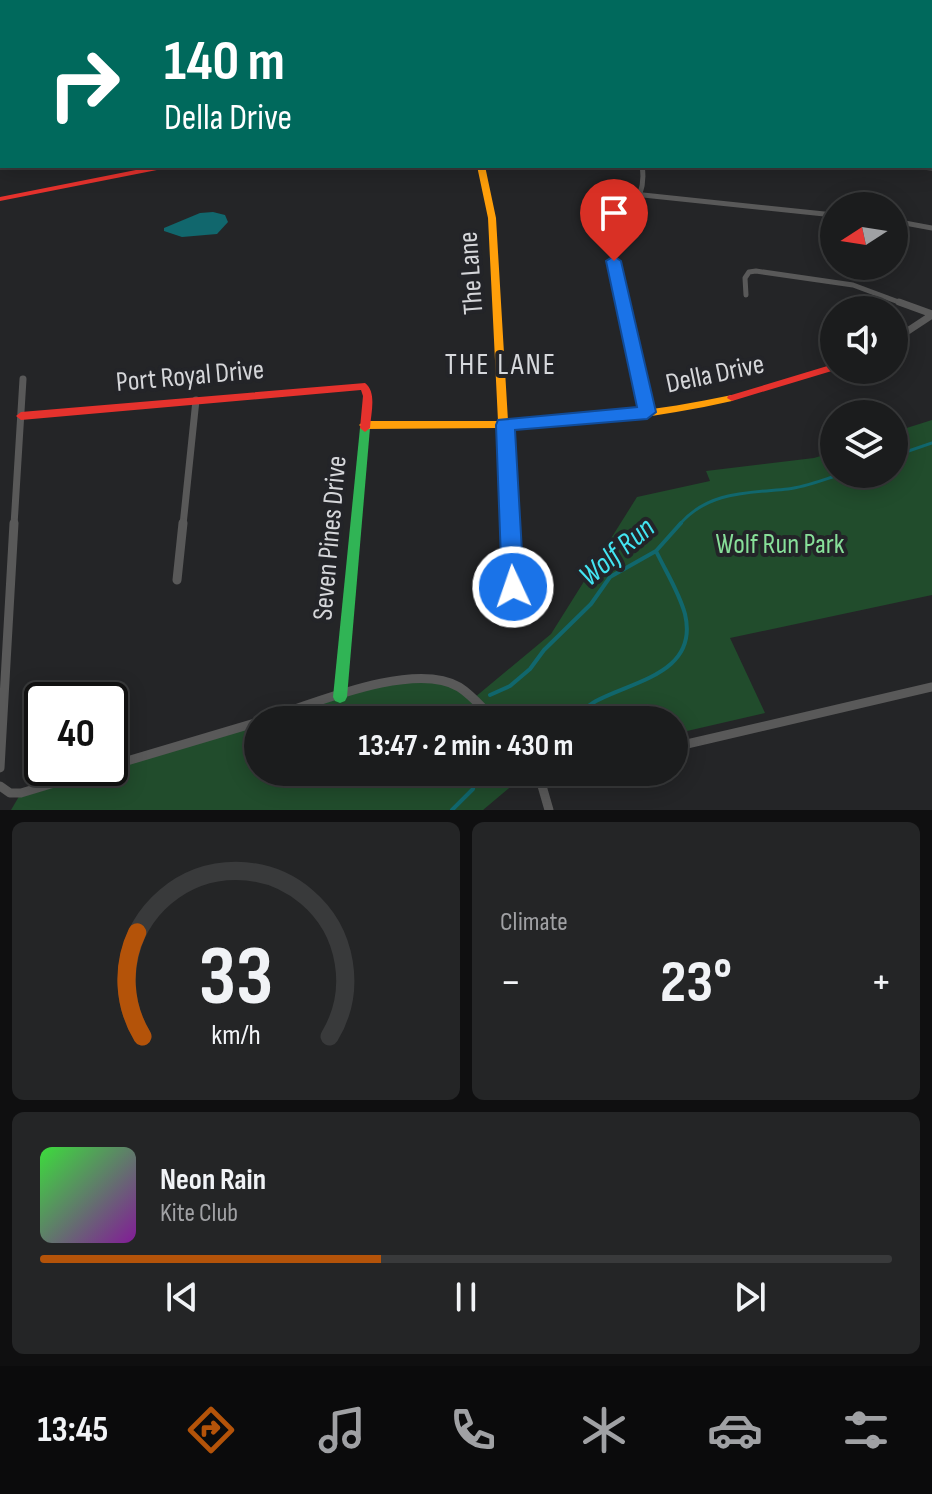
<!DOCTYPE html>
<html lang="en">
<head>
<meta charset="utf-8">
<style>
  body { margin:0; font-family:"Sofia Sans Condensed",sans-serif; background:#242526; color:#f1f3f6; height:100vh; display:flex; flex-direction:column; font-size:30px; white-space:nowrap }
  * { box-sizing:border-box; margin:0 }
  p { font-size:26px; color:#a0a1a4 }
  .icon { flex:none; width:44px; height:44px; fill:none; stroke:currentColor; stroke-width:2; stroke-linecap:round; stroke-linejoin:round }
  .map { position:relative; height:810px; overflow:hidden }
  .sheet { display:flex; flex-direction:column; gap:12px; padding:12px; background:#0f0f10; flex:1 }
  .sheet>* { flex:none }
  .guide { position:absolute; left:0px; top:0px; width:932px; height:168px; box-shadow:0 4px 20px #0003,0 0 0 2px #393a3b; background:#00695c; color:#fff; overflow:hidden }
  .needle { width:52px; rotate:258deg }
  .tools { position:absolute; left:820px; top:192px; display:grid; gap:16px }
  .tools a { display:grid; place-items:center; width:88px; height:88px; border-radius:50%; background:#1b1c1d; box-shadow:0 4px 20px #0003,0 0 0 2px #393a3b; font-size:40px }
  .speed { position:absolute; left:24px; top:682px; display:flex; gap:16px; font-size:40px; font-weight:700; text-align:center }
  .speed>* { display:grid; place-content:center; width:104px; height:104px; border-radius:50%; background:#1b1c1d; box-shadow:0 4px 20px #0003,0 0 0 2px #393a3b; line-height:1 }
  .speed .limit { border:4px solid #111; border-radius:12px; background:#fff; color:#111 }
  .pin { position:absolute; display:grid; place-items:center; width:68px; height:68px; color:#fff; margin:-82px -34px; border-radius:50% 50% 50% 0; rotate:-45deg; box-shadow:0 0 8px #0007 }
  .pin .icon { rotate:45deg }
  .me { position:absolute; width:88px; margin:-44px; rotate:357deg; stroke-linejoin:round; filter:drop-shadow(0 0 6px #0008) }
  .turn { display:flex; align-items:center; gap:28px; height:168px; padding:0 32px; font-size:36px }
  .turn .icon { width:104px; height:104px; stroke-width:2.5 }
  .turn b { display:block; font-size:56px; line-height:68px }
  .big { font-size:60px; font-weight:700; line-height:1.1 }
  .sheet .card { flex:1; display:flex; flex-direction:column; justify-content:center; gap:12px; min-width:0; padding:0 28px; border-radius:12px; background:#242526 }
  .sheet .dial { align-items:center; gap:0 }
  .dial svg { height:208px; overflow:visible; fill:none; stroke:#393a3b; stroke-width:7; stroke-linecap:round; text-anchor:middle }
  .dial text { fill:#f1f3f6; stroke:none }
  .song { display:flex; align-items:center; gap:24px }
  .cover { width:96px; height:96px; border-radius:12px; background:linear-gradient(135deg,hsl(120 70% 55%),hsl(290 70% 35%)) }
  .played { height:8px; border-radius:4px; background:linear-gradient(90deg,#b45309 40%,#393a3b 40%) }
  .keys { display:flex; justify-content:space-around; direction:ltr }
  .heat { display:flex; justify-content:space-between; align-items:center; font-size:44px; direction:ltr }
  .sheet .tiles { flex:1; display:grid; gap:12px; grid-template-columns:1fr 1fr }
  .card:last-child { grid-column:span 2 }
  .trip { position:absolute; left:244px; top:706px; width:444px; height:80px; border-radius:40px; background:#1b1c1d; box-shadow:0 4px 20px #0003,0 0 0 2px #393a3b; font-weight:700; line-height:80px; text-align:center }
  .menu { display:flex; height:128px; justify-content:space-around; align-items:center; background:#0b0b0c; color:#a0a1a4 }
  .menu .icon { width:56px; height:56px }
  .menu .on { color:#b45309 }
  .menu b { font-size:36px; color:#f1f3f6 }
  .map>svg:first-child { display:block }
  .green { fill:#214c2c }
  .water { fill:#11676d }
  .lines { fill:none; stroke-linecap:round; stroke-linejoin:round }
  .stream-far2 { stroke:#11676d; stroke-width:2 }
  .stream-far1 { stroke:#11676d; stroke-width:3 }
  .stream { stroke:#11676d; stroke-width:4 }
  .street-far3 { stroke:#595959; stroke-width:4 }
  .street-far2 { stroke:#595959; stroke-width:5 }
  .street-far1 { stroke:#595959; stroke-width:7 }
  .street { stroke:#595959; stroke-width:9 }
  .fast { fill:#30b455; fill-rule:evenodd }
  .slow { fill:#ff9f0a; fill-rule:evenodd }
  .jam { fill:#e5322d; fill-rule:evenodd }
  .route { fill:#1a73e8; stroke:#114b97; stroke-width:2 }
  .labels { text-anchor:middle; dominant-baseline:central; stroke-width:8; stroke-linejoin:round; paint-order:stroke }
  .street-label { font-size:28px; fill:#d5d6d9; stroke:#232428 }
  .park-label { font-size:28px; fill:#87df99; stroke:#232428 }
  .neighbourhood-label { font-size:30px; letter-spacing:2px; fill:#d6d8dc; stroke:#232428 }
  .water-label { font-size:30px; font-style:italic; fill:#43e5f2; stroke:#232428 }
</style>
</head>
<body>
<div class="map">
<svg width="932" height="810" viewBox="0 0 932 810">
  <rect width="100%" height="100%" fill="#242527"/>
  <!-- green -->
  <path class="green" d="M932,420V595L730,638L765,713L674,734V720H263L380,683L442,681L474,698L551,634L637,497L710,481L706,471L814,458L834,452V474H894V432Z
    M258,722V772H539L522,777L483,810H11L21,793Z"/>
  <!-- water -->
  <path class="water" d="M213,212L225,215L228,222L217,234L182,237L164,231V228L200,213Z"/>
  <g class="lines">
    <!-- stream-far2 -->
    <path class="stream-far2" d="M224,2L227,0"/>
    <!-- stream-far1 -->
    <path class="stream-far1" d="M894,456L932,443
      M679,525C708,491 747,493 788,489C806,487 825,479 842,474"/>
    <!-- stream -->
    <path class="stream" d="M490,695L510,686L530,669L544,650L591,604L610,577L656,551L681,523
      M460,720L467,707
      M571,720C579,714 587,706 596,701C633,681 699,673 685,614C679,592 666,572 656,551
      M477,786L496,772
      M452,810L473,789L476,772"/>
    <!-- street-far3 -->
    <path class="street-far3" d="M23,0H36
      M406,0L417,2
      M814,0L840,2
      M454,2L457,0"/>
    <!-- street-far2 -->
    <path class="street-far2" d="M910,166L932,168
      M643,195L834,215
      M894,221L932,228
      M746,295L745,278L749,272L756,271L853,285L904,304
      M623,304C620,288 613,270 613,254C615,220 649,205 642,166"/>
    <!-- street-far1 -->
    <path class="street-far1" d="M623,302L647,412
      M899,302L932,314
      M894,340L932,315
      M14,525L23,379
      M183,525L196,400"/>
    <!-- street -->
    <path class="street" d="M177,580L183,523
      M263,720C311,705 413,660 459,687C472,695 484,710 495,720
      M674,747L932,687
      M110,766L258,722
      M0,768L14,523
      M538,772L549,810
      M541,778L565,772
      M0,786L10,793H21L104,768"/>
    <!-- fast -->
    <path class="fast" d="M365,424L370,428L347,697L345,701L340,703L335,701L333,697L360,428Z"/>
    <!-- slow -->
    <path class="slow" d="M578,0H584L582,2H576Z
      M477,166H485L496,218L508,421C584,418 658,411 732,395L737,398L732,401C657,418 585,426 509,428L520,618L518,622L514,623L510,622L508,618L498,428L364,429L359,425L364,421H498L488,218Z"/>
    <!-- jam -->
    <path class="jam" d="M156,166H171L167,168L0,201V197Z
      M834,364L835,370L732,401L727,398L728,396Z
      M365,383C377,392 371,413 370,428L365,432L360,428L363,396L361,390L21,420L16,416L21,412Z"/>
  </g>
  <!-- route -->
  <path class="route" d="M614,256L621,261L656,412L647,419L515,430L524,587L520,593L513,596L505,593L502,587L496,425L498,420L637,407L606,261Z"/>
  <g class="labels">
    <!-- street labels -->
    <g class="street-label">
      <text transform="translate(471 273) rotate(-94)">The Lane</text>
      <text transform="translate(715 374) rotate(-12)">Della Drive</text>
      <text transform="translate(190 376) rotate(-5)">Port Royal Drive</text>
      <text transform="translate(330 538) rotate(-85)">Seven Pines Drive</text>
    </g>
    <!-- park labels -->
    <g class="park-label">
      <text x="780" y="544">Wolf Run Park</text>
    </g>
    <!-- neighbourhood labels -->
    <g class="neighbourhood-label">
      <text x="501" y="365">THE LANE</text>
    </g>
    <!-- water labels -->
    <g class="water-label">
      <text transform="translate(617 552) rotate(-40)">Wolf Run</text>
    </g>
  </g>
</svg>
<div class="tools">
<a><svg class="needle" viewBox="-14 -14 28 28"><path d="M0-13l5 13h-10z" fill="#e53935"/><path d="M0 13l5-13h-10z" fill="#a0a1a4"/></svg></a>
<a><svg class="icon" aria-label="sound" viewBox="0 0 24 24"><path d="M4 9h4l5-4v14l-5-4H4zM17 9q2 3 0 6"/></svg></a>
<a><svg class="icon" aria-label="layers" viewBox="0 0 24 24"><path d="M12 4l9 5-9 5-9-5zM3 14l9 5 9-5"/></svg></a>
</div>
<div class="speed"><div class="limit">40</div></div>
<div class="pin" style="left:614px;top:261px;background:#d93025"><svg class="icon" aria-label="arrive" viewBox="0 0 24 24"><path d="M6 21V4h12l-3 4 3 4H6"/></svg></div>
<svg class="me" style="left:513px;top:587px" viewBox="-20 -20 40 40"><circle r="17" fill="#1a73e8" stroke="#fff" stroke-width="3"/><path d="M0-11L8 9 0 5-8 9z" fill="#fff"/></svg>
<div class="trip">13:47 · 2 min · 430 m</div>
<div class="guide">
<div class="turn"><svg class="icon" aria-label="right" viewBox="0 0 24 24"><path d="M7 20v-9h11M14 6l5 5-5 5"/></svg><div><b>140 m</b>Della Drive</div></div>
</div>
</div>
<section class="sheet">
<div class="tiles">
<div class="card dial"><svg viewBox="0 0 100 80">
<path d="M14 69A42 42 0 1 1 86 69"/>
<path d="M14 69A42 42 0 0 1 12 29" stroke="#b45309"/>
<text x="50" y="56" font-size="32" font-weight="700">33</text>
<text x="50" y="72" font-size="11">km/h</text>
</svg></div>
<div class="card"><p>Climate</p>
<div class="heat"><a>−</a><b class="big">23°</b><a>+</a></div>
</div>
<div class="card">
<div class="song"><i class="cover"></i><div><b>Neon Rain</b><p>Kite Club</p></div></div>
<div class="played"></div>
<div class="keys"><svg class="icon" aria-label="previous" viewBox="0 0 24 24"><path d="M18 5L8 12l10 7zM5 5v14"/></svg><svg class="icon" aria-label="pause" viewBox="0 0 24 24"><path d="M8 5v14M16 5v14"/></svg><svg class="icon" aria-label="next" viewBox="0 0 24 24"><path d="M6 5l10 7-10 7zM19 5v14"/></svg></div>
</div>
</div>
</section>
<nav class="menu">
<b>13:45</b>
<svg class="icon on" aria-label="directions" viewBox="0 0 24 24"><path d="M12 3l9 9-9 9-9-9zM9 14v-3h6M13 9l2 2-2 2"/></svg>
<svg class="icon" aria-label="music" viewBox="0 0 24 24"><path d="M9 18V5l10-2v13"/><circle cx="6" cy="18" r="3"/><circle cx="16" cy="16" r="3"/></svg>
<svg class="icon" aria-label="phone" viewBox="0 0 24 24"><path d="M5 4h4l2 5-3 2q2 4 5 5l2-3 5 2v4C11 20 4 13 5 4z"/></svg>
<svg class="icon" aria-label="climate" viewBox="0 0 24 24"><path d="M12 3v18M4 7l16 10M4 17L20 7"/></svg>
<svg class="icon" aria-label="car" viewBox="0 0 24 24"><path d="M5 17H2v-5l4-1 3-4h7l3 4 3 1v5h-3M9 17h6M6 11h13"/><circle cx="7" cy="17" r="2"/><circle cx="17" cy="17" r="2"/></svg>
<svg class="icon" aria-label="filters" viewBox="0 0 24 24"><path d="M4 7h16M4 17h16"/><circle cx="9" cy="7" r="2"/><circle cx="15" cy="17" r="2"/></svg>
</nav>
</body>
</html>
